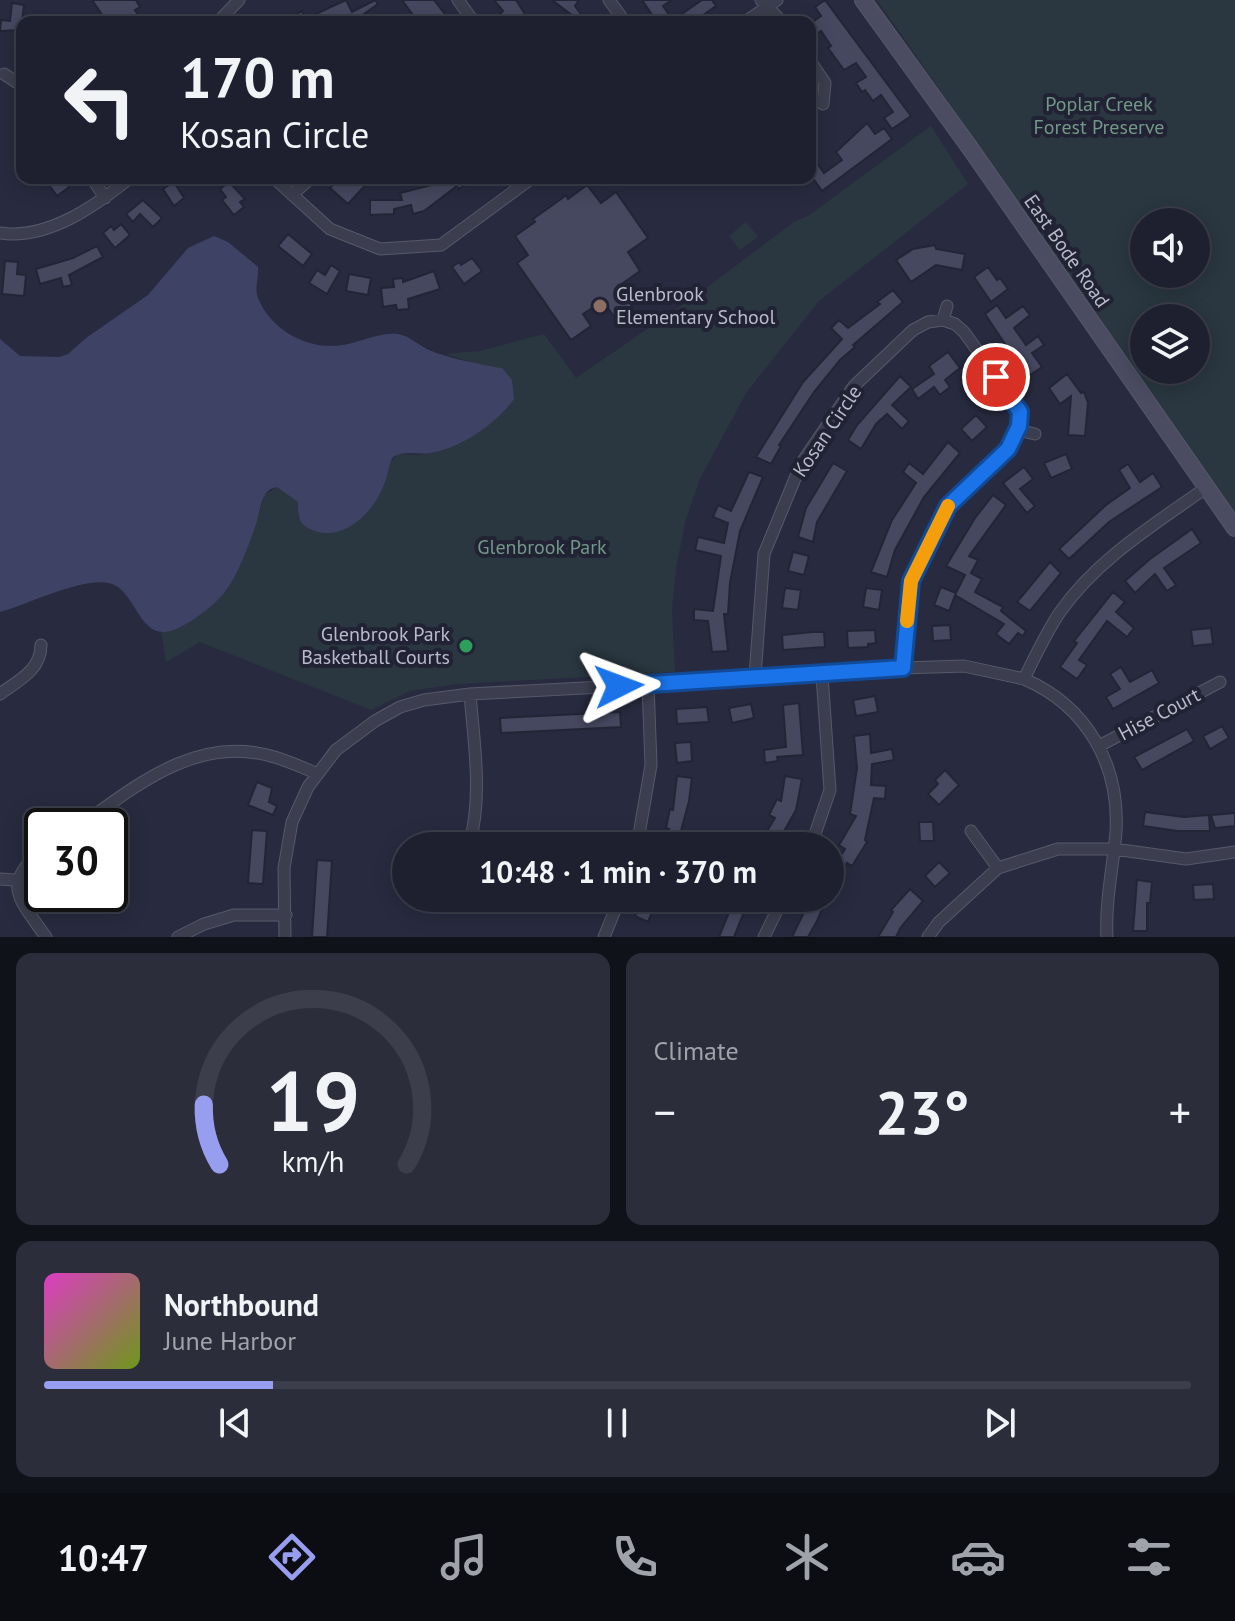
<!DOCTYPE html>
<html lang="en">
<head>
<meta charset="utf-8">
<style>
  body { margin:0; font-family:"PT Sans",sans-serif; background:#2b2d3b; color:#f1f3f6; height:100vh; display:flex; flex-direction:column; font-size:30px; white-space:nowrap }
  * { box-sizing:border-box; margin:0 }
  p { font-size:26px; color:#a1a3aa }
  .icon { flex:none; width:44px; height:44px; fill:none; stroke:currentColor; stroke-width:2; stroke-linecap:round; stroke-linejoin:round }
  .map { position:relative; height:937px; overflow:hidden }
  .side { display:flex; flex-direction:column; gap:16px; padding:16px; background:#10121a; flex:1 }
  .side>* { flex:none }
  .banner { position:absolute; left:16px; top:16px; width:800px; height:168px; border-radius:16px; box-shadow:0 4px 20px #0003,0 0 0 2px #3c3e4b; background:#1e202f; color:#f1f3f6; overflow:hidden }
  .fabs { position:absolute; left:1130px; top:208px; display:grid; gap:16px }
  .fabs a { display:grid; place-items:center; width:80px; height:80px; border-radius:50%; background:#1e202f; box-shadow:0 4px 20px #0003,0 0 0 2px #3c3e4b; font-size:40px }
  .speed { position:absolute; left:24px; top:808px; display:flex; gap:16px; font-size:40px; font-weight:700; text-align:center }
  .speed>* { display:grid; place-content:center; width:104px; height:104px; border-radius:50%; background:#1e202f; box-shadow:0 4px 20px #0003,0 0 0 2px #3c3e4b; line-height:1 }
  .speed .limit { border:4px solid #111; border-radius:12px; background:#fff; color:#111 }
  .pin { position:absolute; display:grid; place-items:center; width:68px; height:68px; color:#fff; margin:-34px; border:4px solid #fff; border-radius:50%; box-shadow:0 2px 8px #0007 }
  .me { position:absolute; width:88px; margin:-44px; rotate:87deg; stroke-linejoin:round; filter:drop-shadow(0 0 6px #0008) }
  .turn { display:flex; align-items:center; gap:28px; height:168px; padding:0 32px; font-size:36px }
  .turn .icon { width:104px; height:104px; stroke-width:2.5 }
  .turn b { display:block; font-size:56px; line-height:68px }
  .big { font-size:60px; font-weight:800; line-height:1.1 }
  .side .tile { flex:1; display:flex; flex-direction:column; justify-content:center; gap:12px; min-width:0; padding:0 28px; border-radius:16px; background:#2b2d3b }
  .side .dial { align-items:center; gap:0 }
  .dial svg { height:208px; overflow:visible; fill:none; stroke:#3c3e4b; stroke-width:7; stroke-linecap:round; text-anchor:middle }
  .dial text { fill:#f1f3f6; stroke:none }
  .song { display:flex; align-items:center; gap:24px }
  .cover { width:96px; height:96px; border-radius:12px; background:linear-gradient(135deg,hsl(310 70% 55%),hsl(80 70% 35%)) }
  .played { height:8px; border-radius:4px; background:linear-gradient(90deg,#989eef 20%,#3c3e4b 20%) }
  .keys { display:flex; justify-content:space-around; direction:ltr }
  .heat { display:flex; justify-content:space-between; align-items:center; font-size:44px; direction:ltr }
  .side .tiles { flex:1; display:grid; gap:16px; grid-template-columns:1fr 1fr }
  .tile:last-child { grid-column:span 2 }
  .trip { position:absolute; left:392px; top:832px; width:452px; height:80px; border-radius:40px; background:#1e202f; box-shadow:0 4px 20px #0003,0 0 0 2px #3c3e4b; font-weight:800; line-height:80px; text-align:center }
  .tab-bar { display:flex; height:128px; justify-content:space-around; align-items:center; background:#0c0d13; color:#a1a3aa }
  .tab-bar .icon { width:56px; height:56px }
  .tab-bar .selected { color:#989eef }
  .tab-bar b { font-size:36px; color:#f1f3f6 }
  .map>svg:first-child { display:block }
  .green { fill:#2a3740; fill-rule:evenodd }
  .water { fill:#3e4265 }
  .building { fill:#45485f; stroke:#232537; stroke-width:2 }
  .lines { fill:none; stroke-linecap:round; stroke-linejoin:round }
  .street-casing { stroke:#57596a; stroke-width:13 }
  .secondary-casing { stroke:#57596a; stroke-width:18 }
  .street { stroke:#3c3e4f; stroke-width:11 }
  .secondary { stroke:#4b4c62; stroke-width:16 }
  .route-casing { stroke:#114b97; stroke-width:20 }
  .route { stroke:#1a73e8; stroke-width:14 }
  .slow { stroke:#f59e0b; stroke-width:14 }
  .education-dot { fill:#8d6e63; stroke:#212335; stroke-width:3 }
  .leisure-dot { fill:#2e9e5b; stroke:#212335; stroke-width:3 }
  .labels { text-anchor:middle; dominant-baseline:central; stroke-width:8; stroke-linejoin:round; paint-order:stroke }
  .park-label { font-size:20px; fill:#729887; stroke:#212335 }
  .street-label { font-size:20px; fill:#b9baca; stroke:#212335 }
  .poi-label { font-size:20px; fill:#b9baca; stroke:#212335; text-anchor:start }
</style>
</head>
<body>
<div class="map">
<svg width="1235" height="937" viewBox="0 0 1235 937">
  <rect width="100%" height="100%" fill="#282b3f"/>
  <!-- green -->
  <path class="green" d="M877,0H1235V512ZM1196,222V274H1144V222ZM1144,318H1196V370H1144Z
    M931,126L968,184L819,301L746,393L700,479L686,519L676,568L672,609L675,672L457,684L410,691L371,710L200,642L166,662L161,631L182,627L227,590L254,530L265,494L277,487L298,501V518L389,465L398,454L419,455L445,450L502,368L477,364L446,354L480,351L544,334L576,378L694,297L794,222L808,216Z
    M746,222L758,237L740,250L729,236Z"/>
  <!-- water -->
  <path class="water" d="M214,236L228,242L258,267C259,278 254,288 258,298C271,331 310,351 343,345C362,342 379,332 398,334C409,336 416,343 425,348C441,357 483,365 502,368L512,380L514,399C497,423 460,449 430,453C417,455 405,450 393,457C388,466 388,477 383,487C373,512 345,541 315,531C298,525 298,517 298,502L277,487C271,489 270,488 266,493C260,502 259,517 255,527C249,545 238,574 227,589C218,602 200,616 186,624C139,653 140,594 112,584C85,575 28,605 0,612V339L20,356L59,357L68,354L86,338L148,295L188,248Z"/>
  <!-- building -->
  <path class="building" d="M92,0H136L140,7L135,10L143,22H107Z
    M346,0L352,12L375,0L378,4L364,14L368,22H294L292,16L302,11L305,19Z
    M402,0H434L448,18L443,22H418Z
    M494,0H516L530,22H506L500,14L503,11Z
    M552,0H579L575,6L587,22H581Z
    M642,0H672L663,6L673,20L702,0H712L716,6L693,22H657Z
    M825,0L911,116L892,129L884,118L893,112L881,95L873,101L865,90L862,92L856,83L866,77L856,63L844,70L828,48L831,46L821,31L818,33L810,24L821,16L815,7Z
    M12,3L24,5L21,30L0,31L1,20L10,21Z
    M867,123L875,134L884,128L892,139L822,191L810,174V153L824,173L842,160L836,152Z
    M44,178H62L69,187L57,196Z
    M339,178H372L348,204L330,188Z
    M427,178H474L459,189L457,186L424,211L413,214L411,205L394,209V214L370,215V200H402L400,193L432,185Z
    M174,182L184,198L174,206L163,189Z
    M229,182L245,199L240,202L244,207L234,215L222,200L226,197L220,189Z
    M587,185L601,203L616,192L648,238L628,252L640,271L619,286L632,306L615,318L603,301L583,314L591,326L571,340L517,263L528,255L515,236L535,222L533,219L561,199L566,195L568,199Z
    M143,200L162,218L153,227L140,214L133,222L126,214Z
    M121,224L130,235L115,248L103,233L111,226L114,230Z
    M288,234L312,254L303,266L278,246Z
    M935,245L936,249L965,254L962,270L936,265L911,282L896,260L913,249Z
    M97,246L103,257L69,275L72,285L63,287L61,278L40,284L36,269L73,258Z
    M472,258L482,271L464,284L452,267L459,262L461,265Z
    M5,261L18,262L17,274L26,275L24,296L2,294Z
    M331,265L340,271L327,294L309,283L317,270L325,275Z
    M988,267L997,280L1000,278L1008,289L991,302L974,277Z
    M434,271L440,289L408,299L409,309L397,310L396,305L383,307L381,288L394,287L393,279L403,278V282Z
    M349,274L371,278L368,295L346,291Z
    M893,290L903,302L853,345L855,347L840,360L814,392L779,445L781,446L771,464L756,457L803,382L842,339L831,328L839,320L848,328L880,304L877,302Z
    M997,305L1006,318L1023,306L1030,315L1014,328L1026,345L1038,336L1044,345L1032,353L1042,367L1027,377L985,314Z
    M948,352L960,368L945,380L950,387L940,395L934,387L918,399L912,389L934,374L929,366Z
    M1067,374L1081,393L1084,392L1088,403L1085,436L1068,435L1071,396L1060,404L1049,388Z
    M900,376L911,387L892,405L909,421L902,429L887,414L876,424L861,449L848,440L857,425Z
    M976,415L987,427L972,441L961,429Z
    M948,442L960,453L924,497L895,550L887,577L871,572L892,520L916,483L903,472L909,463L923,474Z
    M1066,454L1072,469L1051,478L1044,463Z
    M833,463L847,471L817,522L813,542L798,537L806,508Z
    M1128,464L1140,482L1153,473L1162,487L1109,522L1069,559L1059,549L1106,505L1130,488L1119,470Z
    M1024,467L1033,479L1020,489L1035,506L1027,513L1003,483Z
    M749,472L763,477L740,531L730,583L728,614H724L728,651L712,652L708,621L694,620V609L713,611L721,556L695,550L698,537L724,543L728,523L713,517L718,505L731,511Z
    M993,495L1006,505L969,556L978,560L971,573L982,579L975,592L1003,607L1001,611L1026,631L1023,636L1018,633L1009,644L996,634L1004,624L955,595L965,575L946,566L975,518Z
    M1192,529L1201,543L1164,568L1176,585L1167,591L1155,574L1135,593L1125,581L1150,559Z
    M793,552L809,556L804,575L788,571Z
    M1050,562L1061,573L1030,611L1017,602Z
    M941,587L956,593L949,611L934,605Z
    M785,588L801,590L798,610L782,608Z
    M866,588L882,590L879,610L863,607Z
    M1113,592L1125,602L1116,612L1134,628L1127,637L1107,621L1079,660L1087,665L1077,679L1060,667L1077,643L1074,641Z
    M950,625L951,640L933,641L932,626Z
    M1211,628L1213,644L1193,646L1191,630Z
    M875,630L876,643L868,644V647L848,648L847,631Z
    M813,632H824L825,647L783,650L782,635Z
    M1121,667L1130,682L1152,670L1159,683L1113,709L1106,697L1120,689L1110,674Z
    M875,696L878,712L856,716L853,700Z
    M799,703L803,755L777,757L778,761L765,763L764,750L786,747L783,705Z
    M751,704L754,718L732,723L729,708Z
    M707,707L709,722L677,724L676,709Z
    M620,712L621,727L501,733L500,718Z
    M1222,726L1229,738L1210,749L1203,736Z
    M1187,729L1194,741L1142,770L1134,757Z
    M870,734L871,753L892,749L894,760L872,764L871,785L886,786L885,799L874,798L865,840L867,842L852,866L847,863L830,892V865L833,867L845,849L839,845L856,816L850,814L857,768L854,736Z
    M691,742L692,761L677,763L675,743Z
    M945,770L959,785L939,805L928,794L938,784L935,780Z
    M677,776L692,778L689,801L677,846H661L669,829L666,828L670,809L673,810Z
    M785,776L802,779L796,810L779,840L790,846H758L775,818L769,815L777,799L781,801Z
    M257,782L272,788L269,802L277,806L273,815L248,805Z
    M1145,812L1184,817L1209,815L1210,831H1178L1143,826Z
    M1235,813V826L1215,828L1211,815Z
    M919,822H933L934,841H920Z
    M252,830L267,831L263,884L248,883Z
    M317,860L332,861L327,937H312Z
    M939,862L950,873L935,887L925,876Z
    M1137,880L1152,882L1150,903H1147V931H1133Z
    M1213,884L1214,899L1194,900L1193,885Z
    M910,889L923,901L901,927L896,937H878L893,912L891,910Z
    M643,898L656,903L648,922L635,916Z
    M811,898L825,903L817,921L808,937H792Z
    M734,900L747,905L734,937H719Z"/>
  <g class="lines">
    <defs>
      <path id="street" d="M458,0L474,22
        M609,0L625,22
        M761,0L782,22
        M218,22L239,0
        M745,22L777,0
        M810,61L825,83L823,104
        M4,74L22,86
        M92,178L105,198
        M274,178L330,229L380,249L441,245L532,178
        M292,195L311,178
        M0,233C48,240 95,206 130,178
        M943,320L947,306
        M1018,430L1035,434
        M755,676L764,554L801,464L854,386L913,330L928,322L943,320L955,324L964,332L1013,400L1020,412L1019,426L1008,449L948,506L911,581L903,668
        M1024,679C1087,706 1120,765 1116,832C1113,867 1105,902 1107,937
        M0,694C19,680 41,670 41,645
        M1099,746L1220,682
        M79,826C135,787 193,737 267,755C285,759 301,767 318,774
        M971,831L998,868
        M469,846C483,796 474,744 470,694
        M637,846L651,765L648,684
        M811,846L830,790L822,675
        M42,851C0,884 20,900 46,937
        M0,879L14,880
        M178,937L204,924L234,915H286
        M285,937L284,868L292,822L308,787L336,750L375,721L400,707L424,700L470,694L659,684L755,676L822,675L903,668L964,666L1024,679C1035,656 1046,633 1060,612C1097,559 1155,524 1207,487
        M604,937L620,898
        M764,937L783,898
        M928,937L939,922L998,868L1058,849H1114L1186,859L1235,852"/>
      <path id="secondary" d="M863,0L970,148L1235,528"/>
    </defs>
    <!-- street casing -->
    <use href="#street" class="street-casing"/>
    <!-- secondary casing -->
    <use href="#secondary" class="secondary-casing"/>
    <!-- street -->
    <use href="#street" class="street"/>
    <!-- secondary -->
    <use href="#secondary" class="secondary"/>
  </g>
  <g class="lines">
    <defs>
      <path id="route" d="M619,686L903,668L911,581L948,506L1008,449L1019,426L1020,412L996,377"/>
    </defs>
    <!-- route casing -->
    <use href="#route" class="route-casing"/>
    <!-- route -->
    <use href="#route" class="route"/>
    <!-- slow -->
    <path class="slow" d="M907,621L911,581L948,506"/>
  </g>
  <!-- markers -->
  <circle class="education-dot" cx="600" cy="306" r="8"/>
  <circle class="leisure-dot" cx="466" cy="646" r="8"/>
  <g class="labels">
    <!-- park labels -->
    <g class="park-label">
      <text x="1099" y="104">Poplar Creek<tspan x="1099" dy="23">Forest Preserve</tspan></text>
      <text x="542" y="547">Glenbrook Park</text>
    </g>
    <!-- street labels -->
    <g class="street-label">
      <text transform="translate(1067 251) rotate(55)">East Bode Road</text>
      <text transform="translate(827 431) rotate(-56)">Kosan Circle</text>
      <text transform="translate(1159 714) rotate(-28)">Hise Court</text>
    </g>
    <!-- poi labels -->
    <g class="poi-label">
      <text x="616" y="294">Glenbrook<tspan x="616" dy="23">Elementary School</tspan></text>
      <text x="450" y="634" text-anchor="end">Glenbrook Park<tspan x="450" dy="23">Basketball Courts</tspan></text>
    </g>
  </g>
</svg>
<div class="fabs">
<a><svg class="icon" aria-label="sound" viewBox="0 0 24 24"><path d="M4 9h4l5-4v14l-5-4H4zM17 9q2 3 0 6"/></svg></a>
<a><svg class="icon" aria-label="layers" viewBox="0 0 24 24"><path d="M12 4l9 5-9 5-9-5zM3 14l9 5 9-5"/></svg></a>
</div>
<div class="speed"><div class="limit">30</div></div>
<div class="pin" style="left:996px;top:377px;background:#d93025"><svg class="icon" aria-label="arrive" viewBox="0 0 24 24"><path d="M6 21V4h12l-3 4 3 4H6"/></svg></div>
<svg class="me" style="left:619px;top:686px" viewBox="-20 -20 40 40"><path d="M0-17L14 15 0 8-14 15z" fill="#1a73e8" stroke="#fff" stroke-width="4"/></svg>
<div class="trip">10:48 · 1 min · 370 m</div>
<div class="banner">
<div class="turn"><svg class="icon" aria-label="left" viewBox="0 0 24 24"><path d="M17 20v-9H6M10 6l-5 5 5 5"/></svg><div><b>170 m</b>Kosan Circle</div></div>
</div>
</div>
<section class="side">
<div class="tiles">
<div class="tile dial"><svg viewBox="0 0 100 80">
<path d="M14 69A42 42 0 1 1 86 69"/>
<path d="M14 69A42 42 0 0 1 8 46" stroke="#989eef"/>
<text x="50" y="56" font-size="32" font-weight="700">19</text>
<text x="50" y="72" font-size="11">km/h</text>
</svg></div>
<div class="tile"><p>Climate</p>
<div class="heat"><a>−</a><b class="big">23°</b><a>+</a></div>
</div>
<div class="tile">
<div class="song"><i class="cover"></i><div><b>Northbound</b><p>June Harbor</p></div></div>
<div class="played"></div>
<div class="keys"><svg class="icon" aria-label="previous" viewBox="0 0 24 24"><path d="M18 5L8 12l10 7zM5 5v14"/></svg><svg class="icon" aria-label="pause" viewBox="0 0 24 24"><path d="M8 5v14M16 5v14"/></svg><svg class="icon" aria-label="next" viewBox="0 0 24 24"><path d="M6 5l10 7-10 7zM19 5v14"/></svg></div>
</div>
</div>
</section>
<nav class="tab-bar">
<b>10:47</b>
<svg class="icon selected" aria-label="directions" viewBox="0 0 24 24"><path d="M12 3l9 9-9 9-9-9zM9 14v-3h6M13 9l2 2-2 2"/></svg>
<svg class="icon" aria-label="music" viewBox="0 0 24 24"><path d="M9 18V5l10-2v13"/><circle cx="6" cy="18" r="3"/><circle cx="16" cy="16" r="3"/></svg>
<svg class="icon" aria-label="phone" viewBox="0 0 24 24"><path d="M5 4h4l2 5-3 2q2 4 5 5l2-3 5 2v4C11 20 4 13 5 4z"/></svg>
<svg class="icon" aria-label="climate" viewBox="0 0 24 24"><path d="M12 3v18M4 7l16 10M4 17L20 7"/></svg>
<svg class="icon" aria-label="car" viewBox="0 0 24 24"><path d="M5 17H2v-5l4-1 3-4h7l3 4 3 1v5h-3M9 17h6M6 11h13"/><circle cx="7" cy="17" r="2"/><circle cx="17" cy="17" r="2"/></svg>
<svg class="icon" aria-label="filters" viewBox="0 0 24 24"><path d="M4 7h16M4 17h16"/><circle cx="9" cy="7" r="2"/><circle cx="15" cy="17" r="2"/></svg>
</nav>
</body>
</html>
